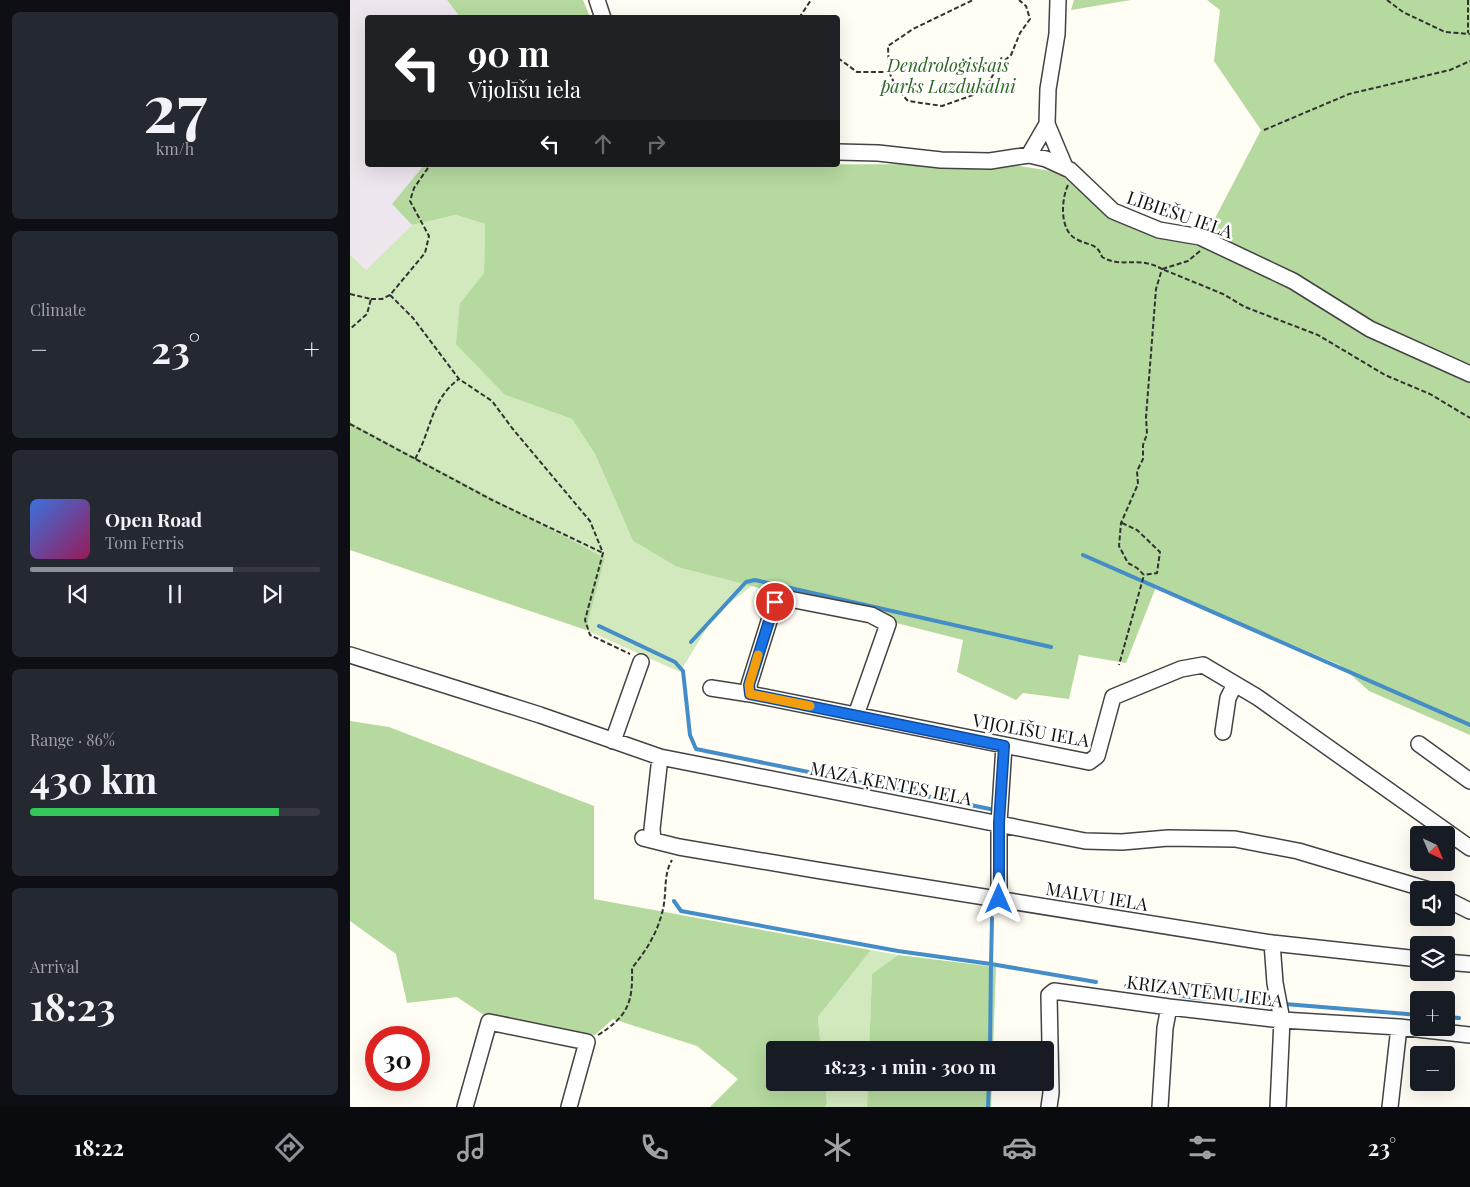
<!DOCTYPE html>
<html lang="en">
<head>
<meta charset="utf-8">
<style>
  body { margin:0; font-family:"Playfair Display",serif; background:#242831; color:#f1f3f6; height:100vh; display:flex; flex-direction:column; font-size:19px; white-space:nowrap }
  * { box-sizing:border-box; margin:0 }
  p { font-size:16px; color:#9ea1a6 }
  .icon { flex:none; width:28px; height:28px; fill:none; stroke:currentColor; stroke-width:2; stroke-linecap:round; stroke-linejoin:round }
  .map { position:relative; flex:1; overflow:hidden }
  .side { display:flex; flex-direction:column; gap:12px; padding:12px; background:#0d0f14; width:350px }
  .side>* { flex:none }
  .hud { position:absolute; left:15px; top:15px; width:475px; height:152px; border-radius:5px; box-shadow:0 5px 20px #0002; background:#202124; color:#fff; overflow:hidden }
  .needle { width:32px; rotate:136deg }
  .tools { position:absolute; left:1060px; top:826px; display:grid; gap:10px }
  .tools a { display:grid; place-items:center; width:45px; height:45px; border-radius:5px; background:#171b24; box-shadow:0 5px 20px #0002; font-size:25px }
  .speed { position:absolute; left:15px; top:1026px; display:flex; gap:10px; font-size:25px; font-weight:700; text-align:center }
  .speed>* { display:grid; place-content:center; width:65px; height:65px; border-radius:50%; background:#171b24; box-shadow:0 5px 20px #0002; line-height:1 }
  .speed .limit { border:8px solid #d22; background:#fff; color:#111 }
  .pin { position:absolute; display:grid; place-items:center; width:42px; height:42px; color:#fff; margin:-21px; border:2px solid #fff; border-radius:50%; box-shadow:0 1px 5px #0007 }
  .me { position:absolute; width:55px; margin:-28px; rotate:0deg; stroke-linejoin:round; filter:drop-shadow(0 0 4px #0008) }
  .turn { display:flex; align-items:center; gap:18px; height:105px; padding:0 20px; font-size:22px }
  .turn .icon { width:65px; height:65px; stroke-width:2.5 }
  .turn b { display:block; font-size:35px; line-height:42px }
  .lanes { display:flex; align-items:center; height:48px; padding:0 20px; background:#0003; justify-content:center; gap:25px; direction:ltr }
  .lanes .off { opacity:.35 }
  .big { font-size:38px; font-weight:700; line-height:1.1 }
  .side .card { flex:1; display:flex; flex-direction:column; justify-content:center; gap:8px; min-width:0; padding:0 18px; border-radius:8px; background:#242831 }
  .side .dial { align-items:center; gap:0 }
  .dial b { font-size:65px; line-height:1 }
  .song { display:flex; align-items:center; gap:15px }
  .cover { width:60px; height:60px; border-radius:8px; background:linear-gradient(135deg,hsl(220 70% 55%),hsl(330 70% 35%)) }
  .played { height:5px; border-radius:2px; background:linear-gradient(90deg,#8c9099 70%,#363941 70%) }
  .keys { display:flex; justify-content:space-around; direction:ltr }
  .heat { display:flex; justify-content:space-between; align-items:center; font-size:28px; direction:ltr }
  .charge { height:8px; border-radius:4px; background:linear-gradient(90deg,#34c759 86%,#363941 0) }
  .trip { position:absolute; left:416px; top:1041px; width:288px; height:50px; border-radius:5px; background:#171b24; box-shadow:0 5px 20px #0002; font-weight:700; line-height:50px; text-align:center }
  .tab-bar { display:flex; height:80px; justify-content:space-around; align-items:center; background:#090b0e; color:#9ea1a6 }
  .tab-bar .icon { width:35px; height:35px }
  .tab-bar .current { color:#8c9099 }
  .tab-bar b { font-size:22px; color:#f1f3f6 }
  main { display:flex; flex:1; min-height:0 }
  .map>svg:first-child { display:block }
  .industrial { fill:#eee6ee }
  .green { fill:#d2e9be }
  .forest { fill:#b5d99e }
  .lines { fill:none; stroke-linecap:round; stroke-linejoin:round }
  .stream { stroke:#448dc8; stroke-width:4 }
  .minor-casing { stroke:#434343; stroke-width:18 }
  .path { stroke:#323232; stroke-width:2; stroke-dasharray:5 2.5; stroke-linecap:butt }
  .minor { stroke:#fff; stroke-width:15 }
  .route-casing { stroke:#114b97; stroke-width:12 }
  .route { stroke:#1a73e8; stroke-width:9 }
  .slow { stroke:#f59e0b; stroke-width:9 }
  .labels { text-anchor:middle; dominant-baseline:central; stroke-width:5; stroke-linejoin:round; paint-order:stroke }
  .park-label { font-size:18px; font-style:italic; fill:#2d6722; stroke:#fff }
  .street-label { font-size:18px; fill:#101010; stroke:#fff }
</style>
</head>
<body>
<main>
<section class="side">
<div class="card dial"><b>27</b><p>km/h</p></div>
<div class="card"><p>Climate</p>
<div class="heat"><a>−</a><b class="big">23°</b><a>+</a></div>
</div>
<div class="card">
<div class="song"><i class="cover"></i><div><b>Open Road</b><p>Tom Ferris</p></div></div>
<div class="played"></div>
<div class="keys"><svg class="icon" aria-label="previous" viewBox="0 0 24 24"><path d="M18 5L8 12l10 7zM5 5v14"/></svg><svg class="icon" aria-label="pause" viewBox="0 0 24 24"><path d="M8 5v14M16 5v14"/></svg><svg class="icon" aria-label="next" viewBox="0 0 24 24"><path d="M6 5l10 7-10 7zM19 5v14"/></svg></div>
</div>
<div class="card"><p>Range · 86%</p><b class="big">430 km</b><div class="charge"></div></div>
<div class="card"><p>Arrival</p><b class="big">18:23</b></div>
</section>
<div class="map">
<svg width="1120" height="1107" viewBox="0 0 1120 1107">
  <rect width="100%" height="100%" fill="#fffdf4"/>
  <!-- industrial -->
  <path class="industrial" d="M0,0H97L110,17L18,18V165H74L42,204L62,225L16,270L0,254Z"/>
  <!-- green -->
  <path class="green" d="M106,215L135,224L134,273L110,303L155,395L222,419L245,454L283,541L327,567L402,586L366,613L330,672L236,630L255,558L0,422V254L16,270L62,225Z
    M521,950L548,955L522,974L519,1050H471L468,1017Z
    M475,1083H518L517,1107H475L477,1104Z"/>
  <!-- forest -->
  <path class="forest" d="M97,0H233L240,17H110Z
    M724,0H781L721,10Z
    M857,0H1120V735L1019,691L990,665L806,587L776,663L729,655L719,699L673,693L666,700L607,672L613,640L327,567L283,541L245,454L222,419L155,395L106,344L110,303L134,273L135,224L106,215L62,225L42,204L74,165L657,164L708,172L759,216L850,247L911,130L864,61L870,10Z
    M0,422L255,558L236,630L0,550Z
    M0,721L39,727L244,806V899L521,950L468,1017L471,1050H425V1082L475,1083L477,1104L475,1107H360L388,1079L347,1046L263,1019L245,1035L137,1017L107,997L57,1003L46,954L0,921Z
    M548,955L646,967L643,1050H519L522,974Z
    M518,1083H642L641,1107H517Z"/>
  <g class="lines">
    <!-- stream -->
    <path class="stream" d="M733,555L1120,725
      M249,626L325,662L333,671L340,735L346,749L640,809
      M341,642L396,582L405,580L701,647
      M324,901L331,911L548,951L641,964L640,1050
      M642,918L641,964L746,982
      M776,986L845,998L918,1002
      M935,1004L1069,1015
      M1096,1017L1109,1018
      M638,1107L639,1082"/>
    <defs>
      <path id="minor" d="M247,0L253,18
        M697,124L715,167
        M488,152L528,153L591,160L640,161L679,155L696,159L720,170L763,211L809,230L850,237L943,281L1020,329L1120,374
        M679,155L697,124L698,89L707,34L708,0
        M0,655L190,715L310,757L735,841L772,842L818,838L885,839L948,851L1079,890
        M361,688L400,694
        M506,715L538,624L521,615L429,597L425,602L399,685L400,694L739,762L747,756L763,697L831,669L853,665L907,697L1120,848
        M873,732L878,698L885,684
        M263,741L291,662
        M1069,744L1120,781
        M293,838L329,847L466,870L922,943L1069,959
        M303,840L302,829L310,757
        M649,899V823L654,746
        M1096,899L1120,911
        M922,943L925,983L932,1020L928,1107
        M1096,962L1120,964
        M115,1107L139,1022L237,1042L219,1107
        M699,1107L701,1093L699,995L704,991L819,1007L932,1020L1049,1027L1120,1035
        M810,1107L815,1028L819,1007
        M1040,1107L1049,1027"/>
    </defs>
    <!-- minor casing -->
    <use href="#minor" class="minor-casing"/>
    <!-- path -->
    <path class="path" d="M1037,0L1053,12L1095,32L1120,34
      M1118,0V33
      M449,18L461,0
      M488,58L507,72H539L538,46L563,29L623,0
      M539,72L547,89L558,101L592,106L623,95L639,82L648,66L661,55L670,33L680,19L676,6L669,0
      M914,130L999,94L1100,70L1120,61
      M718,185C711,200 709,232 728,240C740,246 747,243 752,257C773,269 787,255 812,269L806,289L796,417L797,434L793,445V459L787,471L788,484L771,523L769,546L778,563L787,568L794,575L769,665
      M850,251L838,261L812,269L873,294L895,307L968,335L1035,375L1080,394L1120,418
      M0,294L21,299L17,314L0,329
      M40,295L63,318L109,379L142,401L162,428L240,521L253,553L235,620L240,635L280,654
      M21,299H32L40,295L75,253L79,236L60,201L64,188L80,165
      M0,424L142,500L253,553
      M65,459C82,429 81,399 109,379
      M772,523L787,530L810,552L807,573L794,575
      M248,1035C278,1016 283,1003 282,968C296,951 308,932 313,909C317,892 313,875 322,860"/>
    <!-- minor -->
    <use href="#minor" class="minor"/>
  </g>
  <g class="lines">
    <defs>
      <path id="route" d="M425,602L399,685L400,694L654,746L649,823V899"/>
    </defs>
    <!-- route casing -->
    <use href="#route" class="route-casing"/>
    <!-- route -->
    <use href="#route" class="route"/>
    <!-- slow -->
    <path class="slow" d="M408,655L399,685L400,694L460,706"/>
  </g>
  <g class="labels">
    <!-- park labels -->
    <g class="park-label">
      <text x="598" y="65">Dendroloģiskais<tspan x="598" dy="21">parks Lazdukalni</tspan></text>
    </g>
    <!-- street labels -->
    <g class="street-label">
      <text transform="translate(830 214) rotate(19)">LĪBIEŠU IELA</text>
      <text transform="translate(681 730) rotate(10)">VIJOLĪŠU IELA</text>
      <text transform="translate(541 783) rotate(11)">MAZĀ ĶENTES IELA</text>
      <text transform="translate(747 896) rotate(9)">MALVU IELA</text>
      <text transform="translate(855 991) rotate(7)">KRIZANTĒMU IELA</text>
    </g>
  </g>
</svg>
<div class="tools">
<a><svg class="needle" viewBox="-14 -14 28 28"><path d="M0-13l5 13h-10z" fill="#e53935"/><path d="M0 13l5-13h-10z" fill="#9ea1a6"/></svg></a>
<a><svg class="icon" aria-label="sound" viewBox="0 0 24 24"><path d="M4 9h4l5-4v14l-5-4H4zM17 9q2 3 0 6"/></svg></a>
<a><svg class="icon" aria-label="layers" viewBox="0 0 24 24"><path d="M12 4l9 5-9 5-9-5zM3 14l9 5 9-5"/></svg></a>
<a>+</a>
<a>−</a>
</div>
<div class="speed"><div class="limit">30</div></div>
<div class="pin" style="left:425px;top:602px;background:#d93025"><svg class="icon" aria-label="arrive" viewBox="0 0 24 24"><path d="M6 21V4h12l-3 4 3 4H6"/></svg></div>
<svg class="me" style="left:649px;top:899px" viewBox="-20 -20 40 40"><path d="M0-17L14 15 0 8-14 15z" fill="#1a73e8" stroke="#fff" stroke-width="4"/></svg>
<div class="trip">18:23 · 1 min · 300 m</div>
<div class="hud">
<div class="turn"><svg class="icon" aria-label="left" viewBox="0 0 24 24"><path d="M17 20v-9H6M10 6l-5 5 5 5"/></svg><div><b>90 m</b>Vijolīšu iela</div></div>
<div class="lanes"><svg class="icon" aria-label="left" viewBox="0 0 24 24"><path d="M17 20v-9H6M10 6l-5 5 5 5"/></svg><svg class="icon off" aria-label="ahead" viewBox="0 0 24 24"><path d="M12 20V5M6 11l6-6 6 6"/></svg><svg class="icon off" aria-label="right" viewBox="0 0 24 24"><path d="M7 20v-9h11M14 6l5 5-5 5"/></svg></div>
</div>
</div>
</main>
<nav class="tab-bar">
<b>18:22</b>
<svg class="icon current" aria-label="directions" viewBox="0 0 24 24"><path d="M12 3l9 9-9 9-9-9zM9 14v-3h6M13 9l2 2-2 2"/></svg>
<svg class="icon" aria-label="music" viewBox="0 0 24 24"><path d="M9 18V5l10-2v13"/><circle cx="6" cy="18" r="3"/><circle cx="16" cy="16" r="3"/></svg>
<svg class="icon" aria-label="phone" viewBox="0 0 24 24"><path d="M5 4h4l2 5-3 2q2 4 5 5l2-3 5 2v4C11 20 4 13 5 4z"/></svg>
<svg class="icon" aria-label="climate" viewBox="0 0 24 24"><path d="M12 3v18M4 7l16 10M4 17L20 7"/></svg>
<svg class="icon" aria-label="car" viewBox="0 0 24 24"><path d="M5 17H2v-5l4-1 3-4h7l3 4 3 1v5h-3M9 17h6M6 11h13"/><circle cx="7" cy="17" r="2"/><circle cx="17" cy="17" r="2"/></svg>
<svg class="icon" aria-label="filters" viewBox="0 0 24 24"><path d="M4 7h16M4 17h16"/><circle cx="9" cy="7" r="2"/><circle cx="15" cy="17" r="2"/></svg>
<b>23°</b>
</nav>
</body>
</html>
